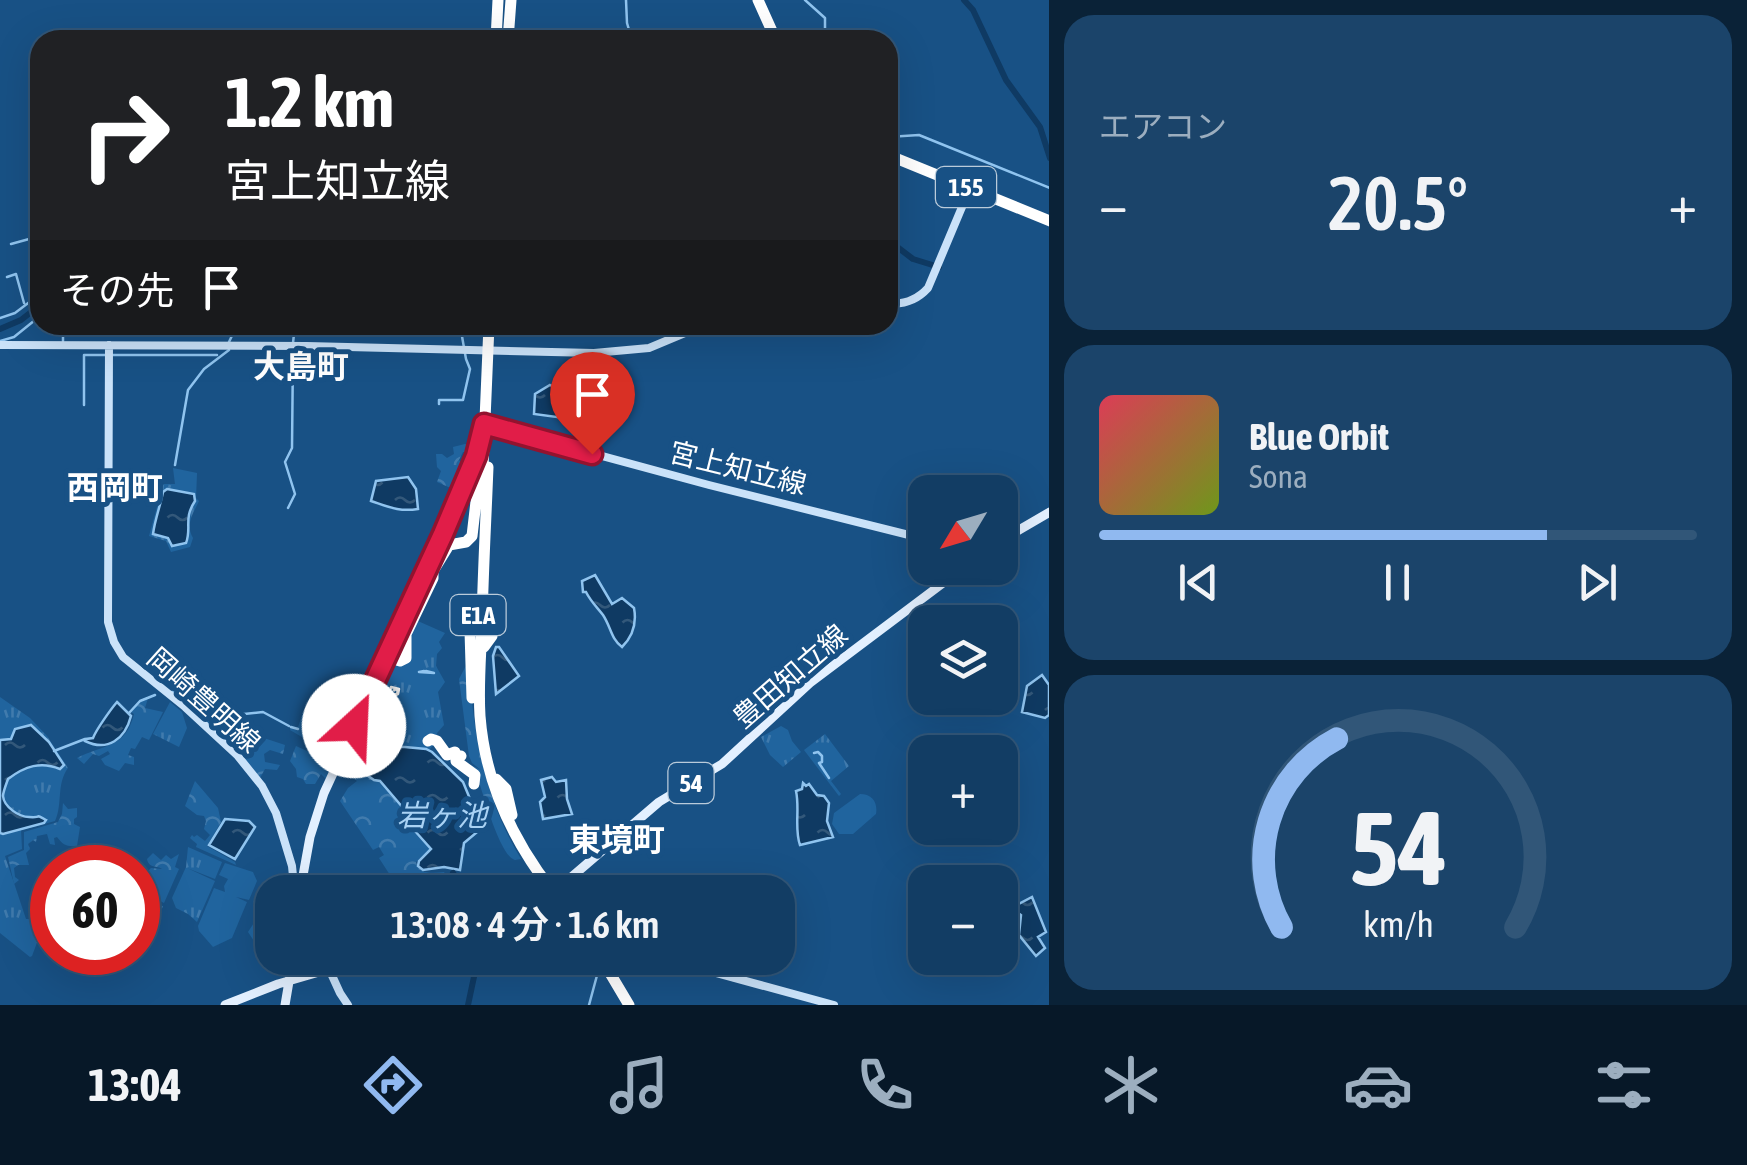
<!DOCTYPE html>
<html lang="ja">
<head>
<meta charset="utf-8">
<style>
  body { margin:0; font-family:"Asap Condensed","Noto Sans JP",sans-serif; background:#1b446a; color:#f1f3f6; height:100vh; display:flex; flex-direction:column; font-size:38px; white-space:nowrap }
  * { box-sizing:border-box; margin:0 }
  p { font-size:32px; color:#9caebf }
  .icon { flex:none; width:55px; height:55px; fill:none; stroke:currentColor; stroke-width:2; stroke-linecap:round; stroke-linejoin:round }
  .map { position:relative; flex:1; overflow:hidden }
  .details { display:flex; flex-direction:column; gap:15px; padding:15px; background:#0a2237; width:698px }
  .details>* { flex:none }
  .banner { position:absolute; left:30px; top:30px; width:868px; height:305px; border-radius:30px; box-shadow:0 10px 40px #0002,0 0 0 2px #315678; background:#202124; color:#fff; overflow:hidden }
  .needle { width:65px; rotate:232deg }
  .controls { position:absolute; left:908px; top:475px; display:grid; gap:20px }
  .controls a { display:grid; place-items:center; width:110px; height:110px; border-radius:20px; background:#123d64; box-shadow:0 10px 40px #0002,0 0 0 2px #315678; font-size:50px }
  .speed { position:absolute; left:30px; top:845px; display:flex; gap:20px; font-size:50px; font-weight:700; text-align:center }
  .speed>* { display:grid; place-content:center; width:130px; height:130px; border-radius:50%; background:#123d64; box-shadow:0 10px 40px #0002,0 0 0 2px #315678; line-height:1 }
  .speed .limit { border:15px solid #d22; background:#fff; color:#111 }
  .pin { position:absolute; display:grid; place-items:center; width:85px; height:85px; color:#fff; margin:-102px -42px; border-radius:50% 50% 50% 0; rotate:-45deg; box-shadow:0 0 10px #0007 }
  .pin .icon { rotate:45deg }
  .me { position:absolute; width:110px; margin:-55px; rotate:25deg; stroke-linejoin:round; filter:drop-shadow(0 0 8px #0008) }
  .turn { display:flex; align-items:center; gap:35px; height:210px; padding:0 30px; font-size:45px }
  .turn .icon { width:130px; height:130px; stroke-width:2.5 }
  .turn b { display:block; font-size:70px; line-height:85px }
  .then { display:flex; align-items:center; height:95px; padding:0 30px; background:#0003; gap:20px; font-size:38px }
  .big { font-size:75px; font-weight:600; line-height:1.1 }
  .details .widget { flex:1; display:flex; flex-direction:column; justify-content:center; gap:15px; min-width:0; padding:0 35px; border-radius:30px; background:#1b446a }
  .details .dial { align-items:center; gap:0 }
  .dial svg { height:260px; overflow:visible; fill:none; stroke:#315678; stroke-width:7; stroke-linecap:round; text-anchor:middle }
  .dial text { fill:#f1f3f6; stroke:none }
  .song { display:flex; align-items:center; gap:30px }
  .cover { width:120px; height:120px; border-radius:15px; background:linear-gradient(135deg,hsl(350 70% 55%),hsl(80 70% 35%)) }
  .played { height:10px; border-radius:5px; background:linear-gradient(90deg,#90b9f0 75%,#315678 75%) }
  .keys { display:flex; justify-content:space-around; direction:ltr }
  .heat { display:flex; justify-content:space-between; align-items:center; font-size:55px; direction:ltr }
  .trip { position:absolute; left:255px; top:875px; width:540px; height:100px; border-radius:30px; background:#123d64; box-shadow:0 10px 40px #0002,0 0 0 2px #315678; font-weight:600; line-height:100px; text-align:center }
  .tabs { display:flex; height:160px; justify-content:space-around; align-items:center; background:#071828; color:#9caebf }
  .tabs .icon { width:70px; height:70px }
  .tabs .selected { color:#90b9f0 }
  .tabs b { font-size:45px; color:#f1f3f6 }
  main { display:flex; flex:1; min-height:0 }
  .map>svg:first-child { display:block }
  .green { fill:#20649e }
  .forest { fill:url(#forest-crowns) }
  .park { fill:url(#park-tufts) }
  .water { fill:url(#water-ripples); stroke:#90c4ef; stroke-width:2.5 }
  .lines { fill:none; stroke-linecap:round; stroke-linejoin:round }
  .stream { stroke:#90c4ef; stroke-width:2.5 }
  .river { stroke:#0f3a63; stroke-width:6 }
  .secondary { stroke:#cae2f9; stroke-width:8 }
  .primary { stroke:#e3f0ff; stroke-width:9 }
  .highway { stroke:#fff; stroke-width:11 }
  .rail { stroke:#fff; stroke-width:2.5; stroke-dasharray:18 8; stroke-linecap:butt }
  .highway-bridge { stroke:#fff; stroke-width:11 }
  .route-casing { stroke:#92132f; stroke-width:25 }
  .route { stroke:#e11d48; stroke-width:18 }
  .labels { text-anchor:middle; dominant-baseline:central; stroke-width:10; stroke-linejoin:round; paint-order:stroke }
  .shield { fill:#185185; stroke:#bacbda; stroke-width:2.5 }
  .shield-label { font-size:25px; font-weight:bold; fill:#fff }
  .street-label { font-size:28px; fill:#fff; stroke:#185185 }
  .water-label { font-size:30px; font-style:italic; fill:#a9d2f4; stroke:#185185 }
  .quarter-label { font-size:32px; font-weight:bold; fill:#fff; stroke:#185185 }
</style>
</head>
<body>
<main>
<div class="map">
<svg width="1050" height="1005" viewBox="0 0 1050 1005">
  <defs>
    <pattern id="forest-crowns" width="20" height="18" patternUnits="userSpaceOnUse" patternTransform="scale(2.5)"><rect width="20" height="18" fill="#20649e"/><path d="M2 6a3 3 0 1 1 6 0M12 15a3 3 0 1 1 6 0" fill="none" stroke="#417bad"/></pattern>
    <pattern id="park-tufts" width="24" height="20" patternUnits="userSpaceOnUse" patternTransform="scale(2.5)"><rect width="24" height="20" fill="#20649e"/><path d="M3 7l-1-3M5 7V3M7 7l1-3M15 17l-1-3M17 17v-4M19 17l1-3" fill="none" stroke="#417bad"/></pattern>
    <pattern id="water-ripples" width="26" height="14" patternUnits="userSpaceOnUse" patternTransform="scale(2.5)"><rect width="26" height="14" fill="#0f3a63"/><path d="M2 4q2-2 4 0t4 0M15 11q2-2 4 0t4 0" fill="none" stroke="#33587a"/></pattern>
  </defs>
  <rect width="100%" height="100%" fill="#185185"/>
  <!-- green -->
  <path class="green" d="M203,703L209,708L211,703L232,713L230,721L245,726L242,746L236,752L221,738L232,725L216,717L208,726L194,713Z
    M303,712L306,717L343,727L355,719L350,730L344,734L340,750L334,745L318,742L317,746L290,730L291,727H298Z
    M860,794C872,794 878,802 876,814L853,834H839L832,824L834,813Z
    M225,863L253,872L257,881L249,900L236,897L247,902L232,938L213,947L199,931L198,926L214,888L225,892L224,886L228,879L219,875Z"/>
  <!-- forest -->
  <path class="forest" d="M465,444L475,447L472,452H463L459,460L467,469L460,488L455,490L437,482L441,471L437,467L436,454H442L447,458L454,454L453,447Z
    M469,660C472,730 484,798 521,859C518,859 515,861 513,859C499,852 483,793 477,776L469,768L471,765L481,770L472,763L469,756L459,679Z
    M148,698L145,708L163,712L149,740L142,737L135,749L131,748L128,755L134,757V765L125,763L119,771L105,765L101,759L110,754L108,751L99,756L93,754L84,764L77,758C104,744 126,748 134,714L131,712C136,704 140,701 148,698Z
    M340,698L363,699L354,718L343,726L306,716L304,711L310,702L317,704L321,701L324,704H334Z
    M246,732L285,745L283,754L270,750L264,754L265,762L280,765L277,770L265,769L260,778L238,754L244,747Z
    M318,743L334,746L340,751L327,780L321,774L315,784H306L303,779L297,777L296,769L290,761L296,746L316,755Z
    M349,751L353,753V768L379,782L408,815L413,831L429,848L430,851L416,862C419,875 433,873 444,872L447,877L416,892H401L379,858L384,855L379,847L373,850L340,801L348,788L357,781C341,768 339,771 349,751Z
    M195,781L218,808L221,822L207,846L235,862L236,865L196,847L197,844L190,838L192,835L194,837L197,835L205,841L210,835L204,829L206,821L204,816L197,815L185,806Z
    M63,803L68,809L77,808V817L74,819V824L80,827L77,846C67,847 63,845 57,837L54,838L55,845L50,844L47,834L37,836L36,842L33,840L28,844L30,849L26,853L29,865H18L14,868L15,877L19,880L14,884L8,857L24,850V832L58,822L62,814Z
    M153,853L161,860L166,855L171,859L179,854L175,867L179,869L164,903L160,901L159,905L163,906L160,913L139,912L138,907L145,910L150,908L145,902L152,895L151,888L143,882L142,878H147L146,873L151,868L162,869C157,865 149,869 147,859Z
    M260,890L271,894V921L258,941H254L248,932C255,921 264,911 253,902Z"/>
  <!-- park -->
  <path class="park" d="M173,468L197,473L196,498L199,501C193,514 185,524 193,538L190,547L171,552L166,541L149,536L160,496L159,491L164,484H175Z
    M411,618L445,633L439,642L442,648L437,654L436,666L445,682L438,692L444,725L437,733L438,740L429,750L390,743L365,727L356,732L408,619Z
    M0,697L30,718L47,736L68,768C56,784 63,804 55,821L21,830L22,849L5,856L26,919H34L42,922V929L32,956L30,957L0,933Z
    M170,702L182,712L187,728L179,747L153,734Z
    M781,726L788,730L792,741L801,752L783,767L770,755L761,737Z
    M825,734L849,766L831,781L841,794L839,796L804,750Z
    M188,847L222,862L215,879L187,868L215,881L197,922L188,914L176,908L172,898L186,867Z"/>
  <!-- water -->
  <path class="water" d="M550,385L554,387L558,398L575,404L564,418L534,414L535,394Z
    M408,477L416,489L418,509C399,512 389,507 371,501L376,481Z
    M167,489L194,494L195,501C183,519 192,528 186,543L172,546L168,538L153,534C155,519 160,507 163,492Z
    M595,575L612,604L622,598L634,608C637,624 633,636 622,647C611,639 611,627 603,615C597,607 591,602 586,592H583L582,581Z
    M496,647H499L519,676L496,694L493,656Z
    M1042,675L1049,685V715L1045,718L1022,712L1027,686Z
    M117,702L131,716C125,739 108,752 85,741L86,739L93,738C96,730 111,709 117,702Z
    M31,725L49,742L64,765L60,769C41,761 25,766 8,779C7,782 3,792 3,796C4,807 19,817 29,817C46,818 32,813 46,820L44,823L3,834L0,833V740L11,739L15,729Z
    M349,731L365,734L381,745L390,747H405L426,749L432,752L463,782L482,828L464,843L460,870L444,867L423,870L418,866L419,861L431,849L414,830L410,816L380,781L374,780L354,766V749L344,743L345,735Z
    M552,777L556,782L566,780L567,799L572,814L543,819L540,802L545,797L541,780Z
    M803,783L806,786L809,784L817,795L824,796L829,803L827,821L833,837L800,845C794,829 800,809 796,791L802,789Z
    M225,819L249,821L255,827L235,859L209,845Z
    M1032,897L1046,932L1038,937L1045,948L1036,956L1019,935L1021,915L1011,908Z"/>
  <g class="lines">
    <!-- stream -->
    <path class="stream" d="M626,0L627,23L632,40
      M805,0L825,18V40
      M888,137L919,135L1050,188
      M11,244L40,236
      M7,277L16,274L24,303
      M0,318L15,313L40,294
      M0,341L14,337L40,316
      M63,341V325
      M229,342L237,325
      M293,343L295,325
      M439,404V400H463L470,369L466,359L460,325
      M84,405V355H217
      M175,465L188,390L204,369L229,350
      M288,508L295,494L285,462L292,448L293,351
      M424,671L419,672L434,673L426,671
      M172,692L190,693L205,698
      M206,699L228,711L244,714L263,712L289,726
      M129,713L140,701L155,695
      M291,727L298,729
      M54,751L85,739
      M814,753L818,752L822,756V762L819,763L829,778
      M589,1005L599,968"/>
    <!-- river -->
    <path class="river" d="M964,0L973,10L1006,80L1040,127L1050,158
      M888,240L913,259L939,267
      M0,329L21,320L40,305
      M453,873L466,892
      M573,885L579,892
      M468,1005L478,958"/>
    <!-- secondary -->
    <path class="secondary" d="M888,303C904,305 917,300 928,288L970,188
      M0,345L307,346L594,353L649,348L704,325
      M109,345L108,622L114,642L123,657L185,707L237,755L262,786L276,813L292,866L293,876L287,892
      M484,424L709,485L925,539
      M324,958L340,993L348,1005
      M661,958L834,1005"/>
    <!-- primary -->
    <path class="primary" d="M1000,541L1050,512
      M300,892L310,837L324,793L440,542L467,478L481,437
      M554,892L659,802L722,764L810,683L963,568
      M225,1005L278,984L367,958
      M285,1005L293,958"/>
    <!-- highway -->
    <path class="highway" d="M758,0L776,40
      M496,40L498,0
      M508,40L511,0
      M888,155L1050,221
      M488,467C486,519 483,571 482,623C481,654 478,685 480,716C485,781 513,841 553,892
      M470,631L472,698
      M484,647L492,636L488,604
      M386,657L400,661L406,658V634L433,578V571L449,545L466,542L472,536L480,467
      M428,741L431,739L437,741L447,755L455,752
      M461,756L456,757V761L475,775L474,784
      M496,779L506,789L512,815
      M601,958L629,1005"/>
    <!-- rail -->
    <path class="rail" d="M391,687L399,689L398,694L389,698L375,720L367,718L369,709H372V715L375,716L380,711L387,696L397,694L398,691L395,689L392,693H390Z"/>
    <!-- highway-bridge -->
    <path class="highway-bridge" d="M483,467L489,325"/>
  </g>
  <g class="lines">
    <defs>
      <path id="route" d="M354,726L443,534L476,456L484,424L592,454"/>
    </defs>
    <!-- route casing -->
    <use href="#route" class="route-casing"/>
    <!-- route -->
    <use href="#route" class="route"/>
  </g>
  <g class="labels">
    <!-- shield labels -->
    <g class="shield">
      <rect x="936" y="167" width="60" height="40" rx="8"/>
      <rect x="450.5" y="595" width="55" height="40" rx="8"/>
      <rect x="668.5" y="763" width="45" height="40" rx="8"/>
    </g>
    <g class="shield-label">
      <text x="966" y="187">155</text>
      <text x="478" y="615">E1A</text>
      <text x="691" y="783">54</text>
    </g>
    <!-- street labels -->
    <g class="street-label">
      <text transform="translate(738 468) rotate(14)">宮上知立線</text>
      <text transform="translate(790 676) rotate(-41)">豊田知立線</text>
      <text transform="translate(204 700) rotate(42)">岡崎豊明線</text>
    </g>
    <!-- water labels -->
    <g class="water-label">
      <text x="442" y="815">岩ヶ池</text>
    </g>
    <!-- quarter labels -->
    <g class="quarter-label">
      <text x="301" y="366">大島町</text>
      <text x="115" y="487">西岡町</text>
      <text x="617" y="839">東境町</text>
    </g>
  </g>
</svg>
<div class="controls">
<a><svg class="needle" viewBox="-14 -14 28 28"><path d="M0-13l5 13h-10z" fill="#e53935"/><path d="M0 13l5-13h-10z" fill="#9caebf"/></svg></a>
<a><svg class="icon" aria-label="layers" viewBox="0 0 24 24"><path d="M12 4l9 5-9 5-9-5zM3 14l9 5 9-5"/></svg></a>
<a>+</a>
<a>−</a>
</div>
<div class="speed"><div class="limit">60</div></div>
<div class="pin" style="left:592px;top:454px;background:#d93025"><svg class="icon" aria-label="arrive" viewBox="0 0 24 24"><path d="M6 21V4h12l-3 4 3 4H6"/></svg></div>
<svg class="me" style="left:354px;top:726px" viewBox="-20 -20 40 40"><circle r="19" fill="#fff"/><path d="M0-13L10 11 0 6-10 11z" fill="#e11d48"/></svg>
<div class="trip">13:08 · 4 分 · 1.6 km</div>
<div class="banner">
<div class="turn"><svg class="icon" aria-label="right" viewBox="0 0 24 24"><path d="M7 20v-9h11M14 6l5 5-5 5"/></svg><div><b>1.2 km</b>宮上知立線</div></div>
<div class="then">その先<svg class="icon" aria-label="arrive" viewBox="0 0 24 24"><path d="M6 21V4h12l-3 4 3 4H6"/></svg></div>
</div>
</div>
<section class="details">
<div class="widget"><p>エアコン</p>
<div class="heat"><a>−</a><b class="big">20.5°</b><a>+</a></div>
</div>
<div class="widget">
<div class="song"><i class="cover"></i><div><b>Blue Orbit</b><p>Sona</p></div></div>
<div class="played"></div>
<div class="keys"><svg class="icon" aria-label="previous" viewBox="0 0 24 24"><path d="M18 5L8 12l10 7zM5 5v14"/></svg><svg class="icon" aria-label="pause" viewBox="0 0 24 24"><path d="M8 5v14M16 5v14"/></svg><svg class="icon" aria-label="next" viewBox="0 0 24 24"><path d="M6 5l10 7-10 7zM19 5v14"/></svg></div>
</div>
<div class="widget dial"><svg viewBox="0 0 100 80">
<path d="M14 69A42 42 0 1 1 86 69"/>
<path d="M14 69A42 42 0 0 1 31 11" stroke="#90b9f0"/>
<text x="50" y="56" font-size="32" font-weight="700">54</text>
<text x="50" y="72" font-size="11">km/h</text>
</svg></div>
</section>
</main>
<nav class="tabs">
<b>13:04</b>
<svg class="icon selected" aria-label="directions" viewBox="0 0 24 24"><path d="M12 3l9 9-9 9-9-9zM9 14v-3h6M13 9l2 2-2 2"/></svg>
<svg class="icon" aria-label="music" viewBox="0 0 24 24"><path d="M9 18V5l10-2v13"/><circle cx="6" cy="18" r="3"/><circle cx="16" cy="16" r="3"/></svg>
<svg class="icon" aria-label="phone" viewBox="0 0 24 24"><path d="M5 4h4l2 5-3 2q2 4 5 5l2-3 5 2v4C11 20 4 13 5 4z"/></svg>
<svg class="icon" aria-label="climate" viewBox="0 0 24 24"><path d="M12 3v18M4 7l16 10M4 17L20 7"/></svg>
<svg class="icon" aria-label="car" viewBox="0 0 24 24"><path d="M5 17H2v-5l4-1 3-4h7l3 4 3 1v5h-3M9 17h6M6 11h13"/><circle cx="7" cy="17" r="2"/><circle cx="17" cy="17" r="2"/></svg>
<svg class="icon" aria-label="filters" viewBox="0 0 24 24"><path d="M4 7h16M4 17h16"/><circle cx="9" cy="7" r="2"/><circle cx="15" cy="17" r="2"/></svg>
</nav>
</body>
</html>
